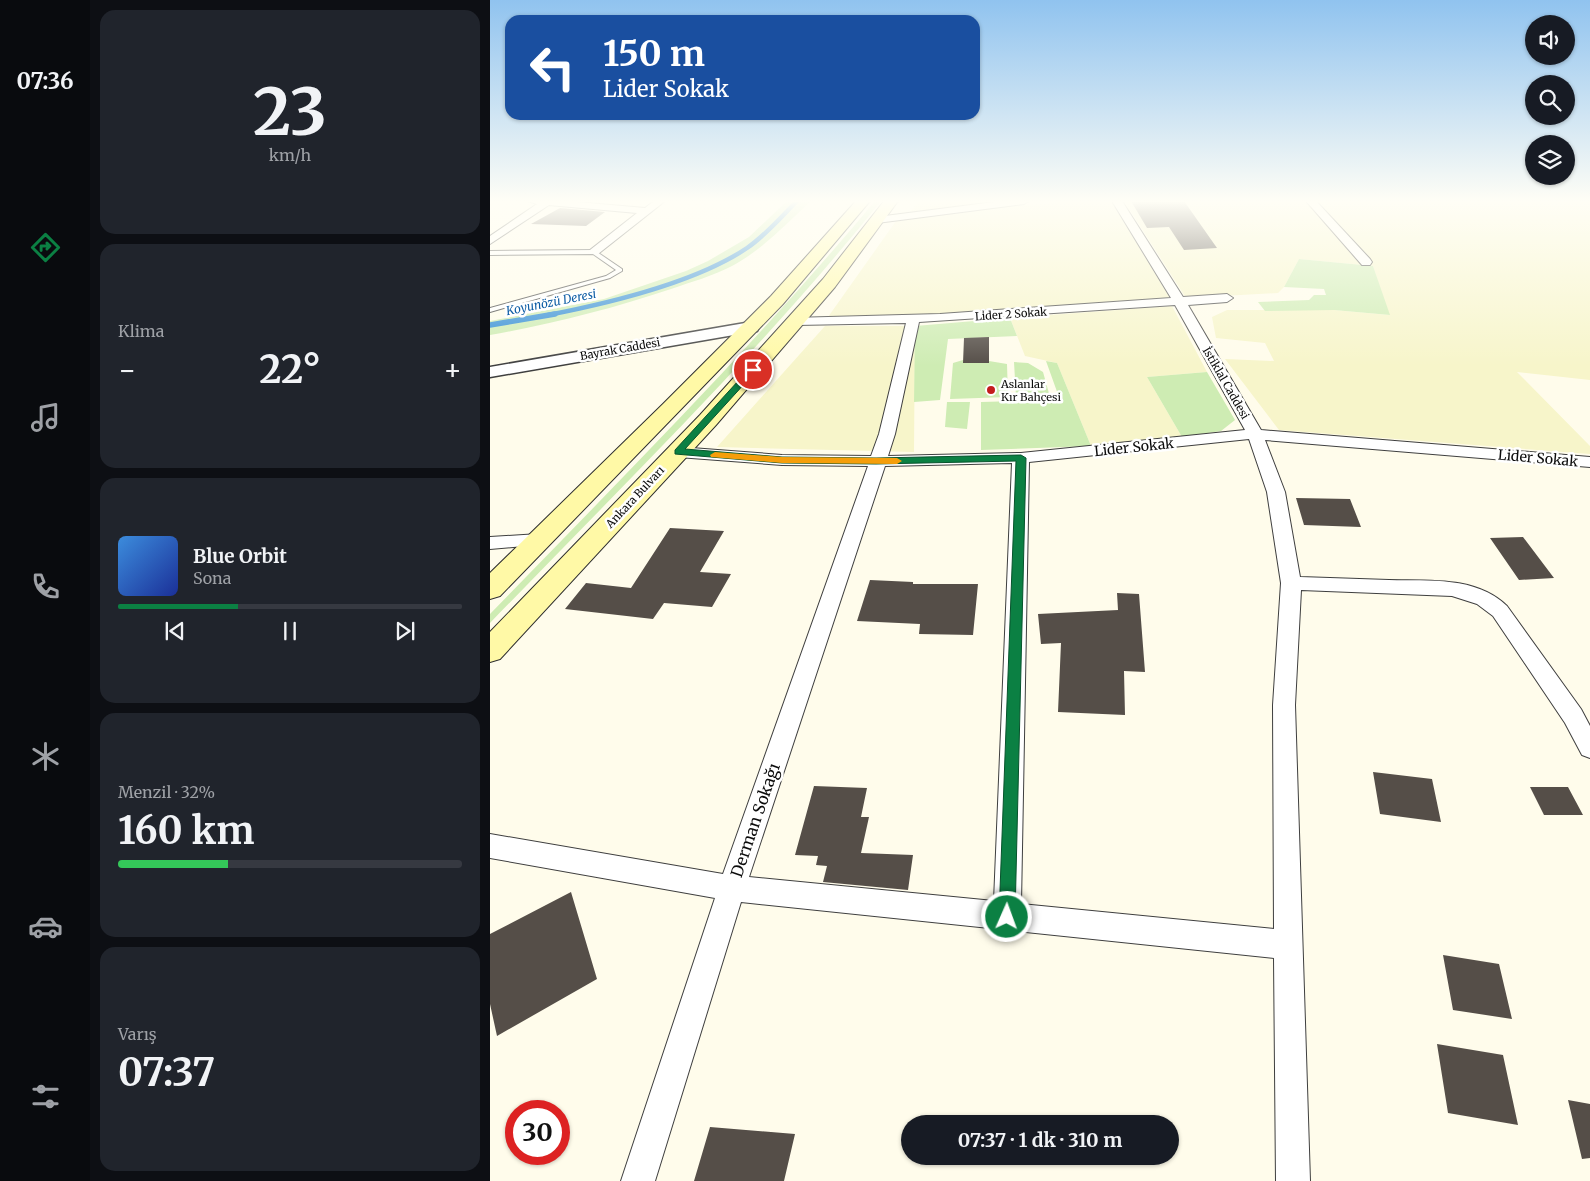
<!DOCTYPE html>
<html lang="tr">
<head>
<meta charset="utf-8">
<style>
  body { margin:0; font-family:Merriweather,serif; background:#20242c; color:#f1f3f6; height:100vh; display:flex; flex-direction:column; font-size:19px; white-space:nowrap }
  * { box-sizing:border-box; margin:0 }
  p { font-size:16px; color:#9ea1a6 }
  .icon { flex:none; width:28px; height:28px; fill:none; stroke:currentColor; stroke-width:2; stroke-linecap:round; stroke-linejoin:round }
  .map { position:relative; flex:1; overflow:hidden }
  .panel { display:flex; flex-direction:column; gap:10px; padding:10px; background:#0d0f14; width:400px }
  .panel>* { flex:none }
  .banner { position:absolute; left:15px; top:15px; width:475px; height:105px; border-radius:15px; box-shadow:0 1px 4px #0004; background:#1a4fa0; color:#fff; overflow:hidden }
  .buttons { position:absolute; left:1035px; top:15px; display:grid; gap:10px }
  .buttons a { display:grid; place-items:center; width:50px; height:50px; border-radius:50%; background:#171b24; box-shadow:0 1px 4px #0004; font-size:25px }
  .speed { position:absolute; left:15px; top:1100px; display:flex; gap:10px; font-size:25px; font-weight:700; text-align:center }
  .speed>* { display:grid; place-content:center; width:65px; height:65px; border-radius:50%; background:#171b24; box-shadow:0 1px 4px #0004; line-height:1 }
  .speed .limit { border:8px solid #d22; background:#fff; color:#111 }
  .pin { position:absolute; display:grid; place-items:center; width:42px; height:42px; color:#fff; margin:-21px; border:2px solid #fff; border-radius:50%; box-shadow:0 1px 5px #0007 }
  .me { position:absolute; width:55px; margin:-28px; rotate:2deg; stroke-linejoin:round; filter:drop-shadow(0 0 4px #0008) }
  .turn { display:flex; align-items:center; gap:18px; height:105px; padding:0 15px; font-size:22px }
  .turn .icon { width:65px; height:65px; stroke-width:2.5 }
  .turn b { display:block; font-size:35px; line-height:42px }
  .big { font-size:38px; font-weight:700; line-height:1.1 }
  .panel .widget { flex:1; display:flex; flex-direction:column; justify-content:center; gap:8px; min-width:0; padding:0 18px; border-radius:15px; background:#20242c }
  .panel .dial { align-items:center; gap:0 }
  .dial b { font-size:65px; line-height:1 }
  .song { display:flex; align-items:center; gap:15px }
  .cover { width:60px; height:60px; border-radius:8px; background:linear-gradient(135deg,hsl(210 70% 55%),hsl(230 70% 35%)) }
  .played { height:5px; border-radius:2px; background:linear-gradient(90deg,#0b8043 35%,#363941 35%) }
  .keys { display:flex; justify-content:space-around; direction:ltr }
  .heat { display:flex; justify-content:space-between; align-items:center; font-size:28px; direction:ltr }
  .charge { height:8px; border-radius:4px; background:linear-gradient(90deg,#34c759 32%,#363941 0) }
  .trip { position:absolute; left:411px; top:1115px; width:278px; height:50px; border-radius:25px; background:#171b24; box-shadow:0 1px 4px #0004; font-weight:700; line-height:50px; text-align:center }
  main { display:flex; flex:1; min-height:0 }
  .tabs { display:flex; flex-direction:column; width:90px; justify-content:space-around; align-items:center; background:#090b0e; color:#9ea1a6 }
  .tabs .icon { width:35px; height:35px }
  .tabs .active { color:#0b8043 }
  .tabs b { font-size:22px; color:#f1f3f6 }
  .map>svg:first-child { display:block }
  .farmland { fill:#f7f5ca }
  .green { fill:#ceecb3 }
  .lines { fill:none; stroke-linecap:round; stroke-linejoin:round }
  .stream-far1 { stroke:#2f8cd5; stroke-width:4.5 }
  .stream { stroke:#2f8cd5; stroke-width:5.5 }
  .building { fill:#554e48 }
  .service-casing { stroke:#3f3f3f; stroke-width:2 }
  .minor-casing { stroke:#3f3f3f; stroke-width:2 }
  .tertiary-casing { stroke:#3f3f3f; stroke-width:3 }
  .secondary-casing { stroke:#2e2e2e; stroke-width:2 }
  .service { fill:#fff; fill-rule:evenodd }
  .minor { fill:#fff; fill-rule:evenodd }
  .tertiary { fill:#fff; fill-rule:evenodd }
  .secondary { fill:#fff9a6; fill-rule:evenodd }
  .route { fill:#0b8043; stroke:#07532c }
  .slow { fill:#f59e0b }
  .poi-dot { fill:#c41c1d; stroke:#fff; stroke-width:2 }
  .labels { text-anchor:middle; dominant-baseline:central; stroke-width:5; stroke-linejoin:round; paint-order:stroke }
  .far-street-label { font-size:11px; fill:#0c0c0c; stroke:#fff }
  .far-poi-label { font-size:11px; fill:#0c0c0c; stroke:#fff; text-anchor:start }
  .far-water-label { font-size:12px; font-style:italic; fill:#0e5da5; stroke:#fff }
  .street-label { font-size:14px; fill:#0c0c0c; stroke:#fff }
  .near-street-label { font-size:16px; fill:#0c0c0c; stroke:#fff }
</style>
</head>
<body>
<main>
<nav class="tabs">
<b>07:36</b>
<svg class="icon active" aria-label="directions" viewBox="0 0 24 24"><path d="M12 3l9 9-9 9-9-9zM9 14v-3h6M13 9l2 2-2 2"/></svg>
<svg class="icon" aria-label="music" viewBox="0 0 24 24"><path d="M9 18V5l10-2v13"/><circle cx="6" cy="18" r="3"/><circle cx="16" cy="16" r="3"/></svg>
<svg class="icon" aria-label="phone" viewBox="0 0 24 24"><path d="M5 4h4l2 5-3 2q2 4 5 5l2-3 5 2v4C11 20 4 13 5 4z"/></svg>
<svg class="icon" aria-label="climate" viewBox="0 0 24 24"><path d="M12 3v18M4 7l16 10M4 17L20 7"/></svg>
<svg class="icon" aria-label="car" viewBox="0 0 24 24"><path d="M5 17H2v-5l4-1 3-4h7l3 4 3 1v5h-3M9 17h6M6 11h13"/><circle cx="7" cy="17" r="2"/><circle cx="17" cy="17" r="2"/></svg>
<svg class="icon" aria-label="filters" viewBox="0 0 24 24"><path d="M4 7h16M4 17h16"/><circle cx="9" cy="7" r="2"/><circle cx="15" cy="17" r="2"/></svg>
</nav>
<section class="panel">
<div class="widget dial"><b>23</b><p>km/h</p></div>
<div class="widget"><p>Klima</p>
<div class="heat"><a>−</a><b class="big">22°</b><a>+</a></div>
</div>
<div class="widget">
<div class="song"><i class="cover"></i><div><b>Blue Orbit</b><p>Sona</p></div></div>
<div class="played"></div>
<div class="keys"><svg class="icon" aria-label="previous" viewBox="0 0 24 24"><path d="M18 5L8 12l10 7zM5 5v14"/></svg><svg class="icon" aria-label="pause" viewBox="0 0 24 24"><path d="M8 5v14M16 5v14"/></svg><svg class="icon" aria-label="next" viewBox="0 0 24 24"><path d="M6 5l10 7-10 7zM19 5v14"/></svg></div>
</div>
<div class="widget"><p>Menzil · 32%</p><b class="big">160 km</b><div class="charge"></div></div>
<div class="widget"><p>Varış</p><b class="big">07:37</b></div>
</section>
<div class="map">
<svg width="1100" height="1181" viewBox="0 0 1100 1181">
  <rect width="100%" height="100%" fill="#fffceb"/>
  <!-- farmland -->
  <path class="farmland" d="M428,201H508L420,212Z
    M591,201H621L681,300L408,317H338L406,221L511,207Z
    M634,201H1100V380L1027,372L1100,446V454L789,430L735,359L784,361L775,343L726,338L722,317L737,310H844L899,315L883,266L809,259L794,287L788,293L696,298Z
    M682,306L717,372L657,377L692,437L601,446L567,363L535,356L520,318Z
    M335,326H425L424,452L227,447Z"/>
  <!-- green -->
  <path class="green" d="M297,201H321C296,224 272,250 242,266C223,276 201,282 181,289C121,309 62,324 0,335V321L114,299L196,271L218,261L259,237Z
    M385,201H391C271,351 133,485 0,623V614C131,479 264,346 385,201Z
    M809,259L883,266L900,315L844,310L775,311L768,302L819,300L824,295H836L834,289L794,287Z
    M520,318L527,336L458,339L450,400L424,402L425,326Z
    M473,360L480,363L499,361L517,364L518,397L460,399L463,363Z
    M556,361L567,363L601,446L491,450V402L570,400Z
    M524,362L538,363L553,372L560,397H526Z
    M717,372L745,420L731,431L692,437L657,377Z
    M457,402H480L477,429L455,427Z"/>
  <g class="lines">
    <!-- stream-far1 -->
    <path class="stream-far1" d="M58,315C120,303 205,283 257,248C276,235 291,217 307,201"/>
    <!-- stream -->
    <path class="stream" d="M0,325L65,314"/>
  </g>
  <!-- building -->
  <path class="building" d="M641,201H694L727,248L694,250L679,227L657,228Z
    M70,208L115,212L96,226L41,224Z
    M499,337V363H473L474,338Z
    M806,498L860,499L871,527L814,525Z
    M180,528L234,531L210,572L241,574L222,607L174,603L163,619L75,609L96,583L141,588Z
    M1033,537L1064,578L1029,580L1000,538Z
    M380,580L423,582V584H488L483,635L429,634L430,624L367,621Z
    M627,593L649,594L655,672L634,671L635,715L568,712L571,643L551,644L548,614L628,610Z
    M883,772L942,779L951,822L890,814Z
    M324,786L377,788L371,817H379L371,853L423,855L418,890L333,882L337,866L326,865L328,856L305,855Z
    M1040,787H1078L1093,815H1054Z
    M81,892L107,979L7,1036L0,1004V934Z
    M953,955L1009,964L1022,1019L963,1010Z
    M947,1044L1013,1055L1028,1125L958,1113Z
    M1078,1100L1100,1104V1158L1092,1159Z
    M220,1127L305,1134L294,1181H204Z"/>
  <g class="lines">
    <defs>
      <path id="service" d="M104,250L132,269V271L120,278L0,312V308L116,276L126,270L103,254L0,255V251Z"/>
      <path id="minor" d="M38,201H76L155,208L164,201H175L108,254H100L98,252L100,250L147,213L59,205L0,244V236L47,204Z
        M512,201H539L534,204L387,223L382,220L387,217Z
        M622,201H632L693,297L737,294L743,298L737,302L698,305L771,430L1100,457V467L775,440L795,492L810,577C840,578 869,579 899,580C939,581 986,576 1017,606L1091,709L1100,726V758L1092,755L1075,723L1003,616L987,604L962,596L811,590L805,705L820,1181H786L784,958L251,902L165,1181H131L225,898L0,858V834L233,874L378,466L292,465L188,457L182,456L180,452L182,448L188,447L292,455L381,456L389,434L416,323L306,325L299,321L301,318L450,314L681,298ZM685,305L755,430L531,453L398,456L405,434L429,322ZM759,439L777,492L791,583L783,705L784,929L531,904L539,462ZM522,463L504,901L259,877L395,466Z
        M816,201H826L880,259L882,262L880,265H872Z
        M49,534L56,536L58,540L56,544L0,549V537Z"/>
      <path id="tertiary" d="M261,322L267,323L269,327L267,331L0,377V367Z"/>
      <path id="secondary" d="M366,201H380L293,304L10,596L0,599V573L173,404L281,296Z
        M394,201H408L345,287L226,425L10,659L0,662V632L210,415L333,279Z"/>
    </defs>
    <!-- service casing -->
    <use href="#service" class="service-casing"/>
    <!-- minor casing -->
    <use href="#minor" class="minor-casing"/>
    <!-- tertiary casing -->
    <use href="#tertiary" class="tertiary-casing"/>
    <!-- secondary casing -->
    <use href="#secondary" class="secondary-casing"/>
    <!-- service -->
    <use href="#service" class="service"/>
    <!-- minor -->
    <use href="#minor" class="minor"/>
    <!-- tertiary -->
    <use href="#tertiary" class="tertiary"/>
    <!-- secondary -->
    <use href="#secondary" class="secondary"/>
  </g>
  <!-- sky -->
  <linearGradient id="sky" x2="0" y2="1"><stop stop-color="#90c3ef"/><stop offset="0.55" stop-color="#fffef6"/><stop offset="1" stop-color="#fffef6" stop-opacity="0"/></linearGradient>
  <rect width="1100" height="366" fill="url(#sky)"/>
  <!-- route -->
  <path class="route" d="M263,367L266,368V371L195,449L292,457L386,458L531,455L536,458L525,917L523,923L517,925L511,923L509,917L526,461L386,464L292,463L185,454V450L260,368Z"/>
  <!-- slow -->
  <path class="slow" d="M225,452L292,457L407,458L412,461L407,464L292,463L221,457L220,455Z"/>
  <!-- markers -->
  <circle class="poi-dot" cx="501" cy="390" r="5"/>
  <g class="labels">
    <!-- far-street labels -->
    <g class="far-street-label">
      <text transform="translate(521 314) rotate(-4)">Lider 2 Sokak</text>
      <text transform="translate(130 349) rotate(-10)">Bayrak Caddesi</text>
      <text transform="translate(736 383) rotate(60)">İstiklal Caddesi</text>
      <text transform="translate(145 497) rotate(-47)">Ankara Bulvarı</text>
    </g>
    <!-- far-poi labels -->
    <g class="far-poi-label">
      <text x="511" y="384">Aslanlar<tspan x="511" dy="13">Kır Bahçesi</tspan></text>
    </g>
    <!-- far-water labels -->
    <g class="far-water-label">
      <text transform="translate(61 302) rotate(-11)">Koyunözü Deresi</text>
    </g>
    <!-- street labels -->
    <g class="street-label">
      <text transform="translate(644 447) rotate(-6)">Lider Sokak</text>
      <text transform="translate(1048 458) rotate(5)">Lider Sokak</text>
    </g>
    <!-- near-street labels -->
    <g class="near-street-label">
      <text transform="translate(265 820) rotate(-71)">Derman Sokağı</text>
    </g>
  </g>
</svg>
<div class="buttons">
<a><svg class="icon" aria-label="sound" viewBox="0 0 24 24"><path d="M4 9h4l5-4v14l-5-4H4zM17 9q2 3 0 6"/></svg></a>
<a><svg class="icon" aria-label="search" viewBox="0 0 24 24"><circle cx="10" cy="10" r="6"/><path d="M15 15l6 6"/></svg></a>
<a><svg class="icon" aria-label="layers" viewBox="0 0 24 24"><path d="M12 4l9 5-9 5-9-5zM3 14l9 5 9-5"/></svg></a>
</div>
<div class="speed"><div class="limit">30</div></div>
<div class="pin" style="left:263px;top:370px;background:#d93025"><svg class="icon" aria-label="arrive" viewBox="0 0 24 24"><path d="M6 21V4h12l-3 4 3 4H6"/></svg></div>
<svg class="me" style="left:517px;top:917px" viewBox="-20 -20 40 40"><circle r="17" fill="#0b8043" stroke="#fff" stroke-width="3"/><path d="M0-11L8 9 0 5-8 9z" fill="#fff"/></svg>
<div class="trip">07:37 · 1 dk · 310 m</div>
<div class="banner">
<div class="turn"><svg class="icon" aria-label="left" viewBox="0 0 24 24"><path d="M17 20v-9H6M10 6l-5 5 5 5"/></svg><div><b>150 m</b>Lider Sokak</div></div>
</div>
</div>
</main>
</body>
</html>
